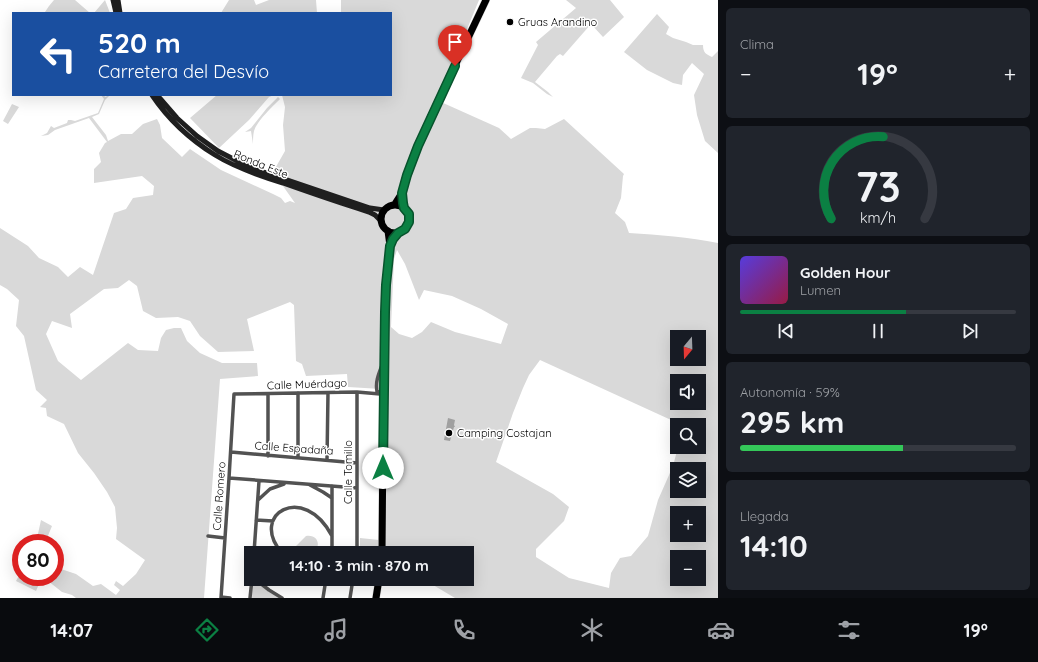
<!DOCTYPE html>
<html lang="es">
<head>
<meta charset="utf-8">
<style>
  body { margin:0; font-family:Quicksand,sans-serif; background:#20242c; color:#f1f3f6; height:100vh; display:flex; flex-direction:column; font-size:15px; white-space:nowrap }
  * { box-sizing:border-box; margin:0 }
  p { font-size:13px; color:#9ea1a6 }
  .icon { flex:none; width:22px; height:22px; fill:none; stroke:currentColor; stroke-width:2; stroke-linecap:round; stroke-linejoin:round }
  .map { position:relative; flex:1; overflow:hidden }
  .panel { display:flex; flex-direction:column; gap:8px; padding:8px; background:#0d0f14; width:320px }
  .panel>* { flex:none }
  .hud { position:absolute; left:12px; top:12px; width:380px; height:84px; border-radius:0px; box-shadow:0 4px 16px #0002; background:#1a4fa0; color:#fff; overflow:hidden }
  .needle { width:26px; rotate:199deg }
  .fabs { position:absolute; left:670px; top:330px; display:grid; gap:8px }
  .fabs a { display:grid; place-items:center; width:36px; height:36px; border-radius:0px; background:#171b24; box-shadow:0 4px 16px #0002; font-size:20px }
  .speed { position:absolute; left:12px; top:534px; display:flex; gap:8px; font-size:20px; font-weight:700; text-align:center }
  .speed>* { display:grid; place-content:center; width:52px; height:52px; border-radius:50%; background:#171b24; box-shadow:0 4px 16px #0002; line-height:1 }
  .speed .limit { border:6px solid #d22; background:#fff; color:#111 }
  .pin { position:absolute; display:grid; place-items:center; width:34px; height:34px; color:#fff; margin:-41px -17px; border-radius:50% 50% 50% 0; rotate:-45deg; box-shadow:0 0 4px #0007 }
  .pin .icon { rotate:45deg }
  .me { position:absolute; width:44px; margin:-22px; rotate:0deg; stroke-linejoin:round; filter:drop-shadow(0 0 3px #0008) }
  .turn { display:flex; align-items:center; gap:14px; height:84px; padding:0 20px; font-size:18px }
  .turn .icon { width:52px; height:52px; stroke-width:2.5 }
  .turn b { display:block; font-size:28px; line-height:34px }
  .big { font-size:30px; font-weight:800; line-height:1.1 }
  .panel .widget { flex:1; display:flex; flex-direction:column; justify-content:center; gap:6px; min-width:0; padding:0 14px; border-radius:6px; background:#20242c }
  .panel .dial { align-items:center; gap:0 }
  .dial svg { height:104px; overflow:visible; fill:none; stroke:#363941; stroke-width:7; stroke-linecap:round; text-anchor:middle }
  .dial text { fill:#f1f3f6; stroke:none }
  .song { display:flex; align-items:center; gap:12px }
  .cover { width:48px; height:48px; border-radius:6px; background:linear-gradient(135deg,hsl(250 70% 55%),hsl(340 70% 35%)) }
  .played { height:4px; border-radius:2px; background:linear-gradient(90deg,#0b8043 60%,#363941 60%) }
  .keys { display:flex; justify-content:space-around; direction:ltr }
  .heat { display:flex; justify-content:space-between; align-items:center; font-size:22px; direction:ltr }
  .charge { height:6px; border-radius:3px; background:linear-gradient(90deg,#34c759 59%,#363941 0) }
  .trip { position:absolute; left:244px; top:546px; width:230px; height:40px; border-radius:0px; background:#171b24; box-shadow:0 4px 16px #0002; font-weight:800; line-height:40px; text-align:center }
  .tabs { display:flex; height:64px; justify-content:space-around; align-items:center; background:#090b0e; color:#9ea1a6 }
  .tabs .icon { width:28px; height:28px }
  .tabs .current { color:#0b8043 }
  .tabs b { font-size:18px; color:#f1f3f6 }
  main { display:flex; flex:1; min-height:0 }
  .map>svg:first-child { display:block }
  .green { fill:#d9d9d9; fill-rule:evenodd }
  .water { fill:#a0a0a0 }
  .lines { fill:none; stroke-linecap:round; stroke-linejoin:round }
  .highway-casing { stroke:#dbdbdb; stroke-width:8 }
  .street { stroke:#525252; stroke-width:3.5 }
  .secondary { stroke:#1f1f1f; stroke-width:5 }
  .highway { stroke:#000; stroke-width:7 }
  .route-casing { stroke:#07532c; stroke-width:10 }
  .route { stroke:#0b8043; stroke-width:7 }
  .poi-dot { fill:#000; stroke:#fff; stroke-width:1.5 }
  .labels { text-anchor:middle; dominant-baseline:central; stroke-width:3; stroke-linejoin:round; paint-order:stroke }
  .poi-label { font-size:11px; fill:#000; stroke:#fff; text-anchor:start }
  .street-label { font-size:11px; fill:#000; stroke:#fff }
</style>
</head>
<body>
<main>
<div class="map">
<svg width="718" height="598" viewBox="0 0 718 598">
  <rect width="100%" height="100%" fill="#fff"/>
  <!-- green -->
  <path class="green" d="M54,0H75L90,13H47L45,12L49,6Z
    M105,0L110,13H94Z
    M229,0H254L256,5L269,0H316L317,13H221Z
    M341,0H479L417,151L429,131L441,102L499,128L511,139L530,128H536L545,129L564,119L624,174L623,176L621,198L615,213L625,222L629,233C659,235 689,237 718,243V598H455L423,579H467V553H381V389L348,387L347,374L306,376L302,364L296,361L294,305L290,302L247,319L254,351L218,352L200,336L190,321L178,317L156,318L143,311L137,286L129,280L118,288L104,289L70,314L72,328L52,321L46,334L58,361L81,380L128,343L138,350L158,351L161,338L166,330L174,328H181L187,341L200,353L222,363H257L258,376L220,379L204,598H76L72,595L62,592L43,577H55V567L76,574L93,586L101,584L116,595L120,590L114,585L116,581L123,586L136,574L145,560L116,539L117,528L115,507L107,492L94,473L78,453L64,424L47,416L46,408L40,407L47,400L36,390L24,336L16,326L19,300L7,289L0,285V228L28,246L39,258L58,267L68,277L80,267L93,275L114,213L126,209L133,198L153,195L154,186L142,176L94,183V169L101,162L99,153L105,143L107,142L89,118L55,130L48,135L41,136L47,133L51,126L54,128L67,123L68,120H71L75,121L98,113L104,99L101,95H104L105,97L110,95L105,100L99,114L92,117L106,135L108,141L121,134H132L143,124L157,119L160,125L162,138L182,157L190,149L221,170L273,194L281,198L285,203L290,201L295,203L273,172L285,151L283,125L285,107L282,95H391V13H341ZM397,250L405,264L419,300L424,290L452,296L481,309L508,324L501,344L455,332L431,322L422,332L412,338L399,334L391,327L394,259ZM677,337H699V359H677ZM540,360L682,425H699V447H678L673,466L658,500L648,536L631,556L620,558L611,573L609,588L569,578L536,557V549L564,521L569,507L553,494L496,462L513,413L523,388L529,375ZM677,381H699V403H677ZM677,469H699V491H677ZM677,513H699V535H677ZM677,557H699V579H677Z
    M566,0H610L624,17L603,37L591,24L563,56L560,54L557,56L535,82L548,92L553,97L547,94L533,83L521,78L538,45L536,42L576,8Z
    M657,14L669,27L666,34L673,38L686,42L693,45H703C703,53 706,54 712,57L718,51V153L705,141L697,115L694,95L704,74L692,63L683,75L682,85L673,83L647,70L624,52Z
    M217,95H274L269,97L249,120L219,148L190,118Z
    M278,97L280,99C273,106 257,121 254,131C253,135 253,140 253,144L251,131L245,132L251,128L267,108Z
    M12,104L19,107L8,124L3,121Z
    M41,520L52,526L45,543H36Z
    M306,536C325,533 321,564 295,547Z
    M360,538L379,540L378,553H360Z
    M21,572V577H42L36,591L16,581Z
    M254,580L269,592L280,598H252L253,581Z"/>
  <!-- water -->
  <path class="water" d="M448,418L455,420L454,425L455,427H454L450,441L444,440Z"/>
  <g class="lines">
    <defs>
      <path id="highway" d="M395,204L402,193L413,160L430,118L486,0
        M381 219a14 14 0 1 1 28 0a14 14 0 1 1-28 0Z
        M382,553L384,321L386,285L390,246L388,231
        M376,598L379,579"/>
    </defs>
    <!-- highway casing -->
    <use href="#highway" class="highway-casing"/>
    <!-- street -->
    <path class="street" d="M381,394L377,391C375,382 379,373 382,365
      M231,452L357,463
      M268,456V394
      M298,458V393
      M327,460L328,393
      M229,478L357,488
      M310,485L323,492L332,498
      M258,500L270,489L284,484
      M256,520L273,521
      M208,536L225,538
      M254,553L259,481
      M282,553C248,514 304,482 332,536
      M331,553L332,547V486
      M357,553V392
      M255,579L269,590L282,598
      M221,597L230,598
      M221,598L229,478L234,394L357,392L380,394
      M250,598L252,579
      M323,598L326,579
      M350,598L353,579"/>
    <!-- secondary -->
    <path class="secondary" d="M113,0L116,13
      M118,0L120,13
      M152,95C168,119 191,140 215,155C236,168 260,176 283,183C311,193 340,203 369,212L375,215L381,221
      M157,95L177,118L197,136L218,151L243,164L261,171L370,208L384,210"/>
    <!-- highway -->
    <use href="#highway" class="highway"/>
  </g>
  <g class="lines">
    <defs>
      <path id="route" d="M383,468L385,312L386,285L390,246L393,239L398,233L405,229L409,222V214L404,208L403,203L402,193L407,175L418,146L455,66"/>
    </defs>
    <!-- route casing -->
    <use href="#route" class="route-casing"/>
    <!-- route -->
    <use href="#route" class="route"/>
  </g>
  <!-- markers -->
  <g class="poi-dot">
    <circle cx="510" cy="22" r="4"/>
    <circle cx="449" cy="433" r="4"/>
  </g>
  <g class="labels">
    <!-- poi labels -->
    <g class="poi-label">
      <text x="518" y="22">Gruas Arandino</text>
      <text x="457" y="433">Camping Costajan</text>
    </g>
    <!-- street labels -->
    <g class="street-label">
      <text transform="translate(261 164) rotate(22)">Ronda Este</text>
      <text transform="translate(307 384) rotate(-2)">Calle Muérdago</text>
      <text transform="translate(294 448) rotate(4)">Calle Espadaña</text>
      <text transform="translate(348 472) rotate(-90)">Calle Tomillo</text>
      <text transform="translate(219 496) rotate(-86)">Calle Romero</text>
    </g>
  </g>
</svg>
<div class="fabs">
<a><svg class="needle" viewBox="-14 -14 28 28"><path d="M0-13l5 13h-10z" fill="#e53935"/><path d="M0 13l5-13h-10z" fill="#9ea1a6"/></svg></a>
<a><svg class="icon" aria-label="sound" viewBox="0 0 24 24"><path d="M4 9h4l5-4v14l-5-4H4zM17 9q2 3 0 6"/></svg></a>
<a><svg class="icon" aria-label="search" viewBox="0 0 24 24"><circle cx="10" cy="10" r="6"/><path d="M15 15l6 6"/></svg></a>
<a><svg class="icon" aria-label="layers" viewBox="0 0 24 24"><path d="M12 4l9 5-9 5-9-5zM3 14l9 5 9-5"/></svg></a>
<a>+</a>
<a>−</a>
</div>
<div class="speed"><div class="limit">80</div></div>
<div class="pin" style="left:455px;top:66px;background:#d93025"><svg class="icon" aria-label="arrive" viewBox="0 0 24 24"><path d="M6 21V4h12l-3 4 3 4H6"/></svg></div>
<svg class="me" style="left:383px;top:468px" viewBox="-20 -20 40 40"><circle r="19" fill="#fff"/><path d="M0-13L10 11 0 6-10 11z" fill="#0b8043"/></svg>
<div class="trip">14:10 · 3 min · 870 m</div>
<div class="hud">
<div class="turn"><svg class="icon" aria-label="left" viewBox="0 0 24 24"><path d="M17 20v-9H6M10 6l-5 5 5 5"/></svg><div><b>520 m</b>Carretera del Desvío</div></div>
</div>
</div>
<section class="panel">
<div class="widget"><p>Clima</p>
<div class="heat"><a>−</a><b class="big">19°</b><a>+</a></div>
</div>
<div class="widget dial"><svg viewBox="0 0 100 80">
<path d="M14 69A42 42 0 1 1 86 69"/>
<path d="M14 69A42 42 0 0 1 54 6" stroke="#0b8043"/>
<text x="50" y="56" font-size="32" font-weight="700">73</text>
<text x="50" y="72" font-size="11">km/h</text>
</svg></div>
<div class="widget">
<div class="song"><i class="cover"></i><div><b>Golden Hour</b><p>Lumen</p></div></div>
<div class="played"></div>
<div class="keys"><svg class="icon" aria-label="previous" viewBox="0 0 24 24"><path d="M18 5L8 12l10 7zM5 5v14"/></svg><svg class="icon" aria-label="pause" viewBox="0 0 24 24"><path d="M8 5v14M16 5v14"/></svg><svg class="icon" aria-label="next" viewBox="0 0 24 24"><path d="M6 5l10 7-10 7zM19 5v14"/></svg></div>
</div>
<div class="widget"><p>Autonomía · 59%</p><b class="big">295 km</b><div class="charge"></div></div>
<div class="widget"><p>Llegada</p><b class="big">14:10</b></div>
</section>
</main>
<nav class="tabs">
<b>14:07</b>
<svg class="icon current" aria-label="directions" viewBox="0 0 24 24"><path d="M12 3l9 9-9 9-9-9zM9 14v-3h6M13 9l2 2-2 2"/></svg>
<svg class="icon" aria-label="music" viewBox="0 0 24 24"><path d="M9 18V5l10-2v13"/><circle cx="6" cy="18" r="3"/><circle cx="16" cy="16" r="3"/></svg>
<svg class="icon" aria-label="phone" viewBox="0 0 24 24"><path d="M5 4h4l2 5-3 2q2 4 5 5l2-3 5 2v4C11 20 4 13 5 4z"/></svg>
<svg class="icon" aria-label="climate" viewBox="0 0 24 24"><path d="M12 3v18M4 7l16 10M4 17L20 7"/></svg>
<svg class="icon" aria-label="car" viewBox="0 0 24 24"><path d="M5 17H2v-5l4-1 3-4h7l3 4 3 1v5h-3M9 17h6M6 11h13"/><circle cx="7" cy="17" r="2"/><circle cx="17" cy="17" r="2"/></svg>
<svg class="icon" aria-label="filters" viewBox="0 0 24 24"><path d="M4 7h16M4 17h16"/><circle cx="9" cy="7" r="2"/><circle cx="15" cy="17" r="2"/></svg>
<b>19°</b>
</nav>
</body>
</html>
